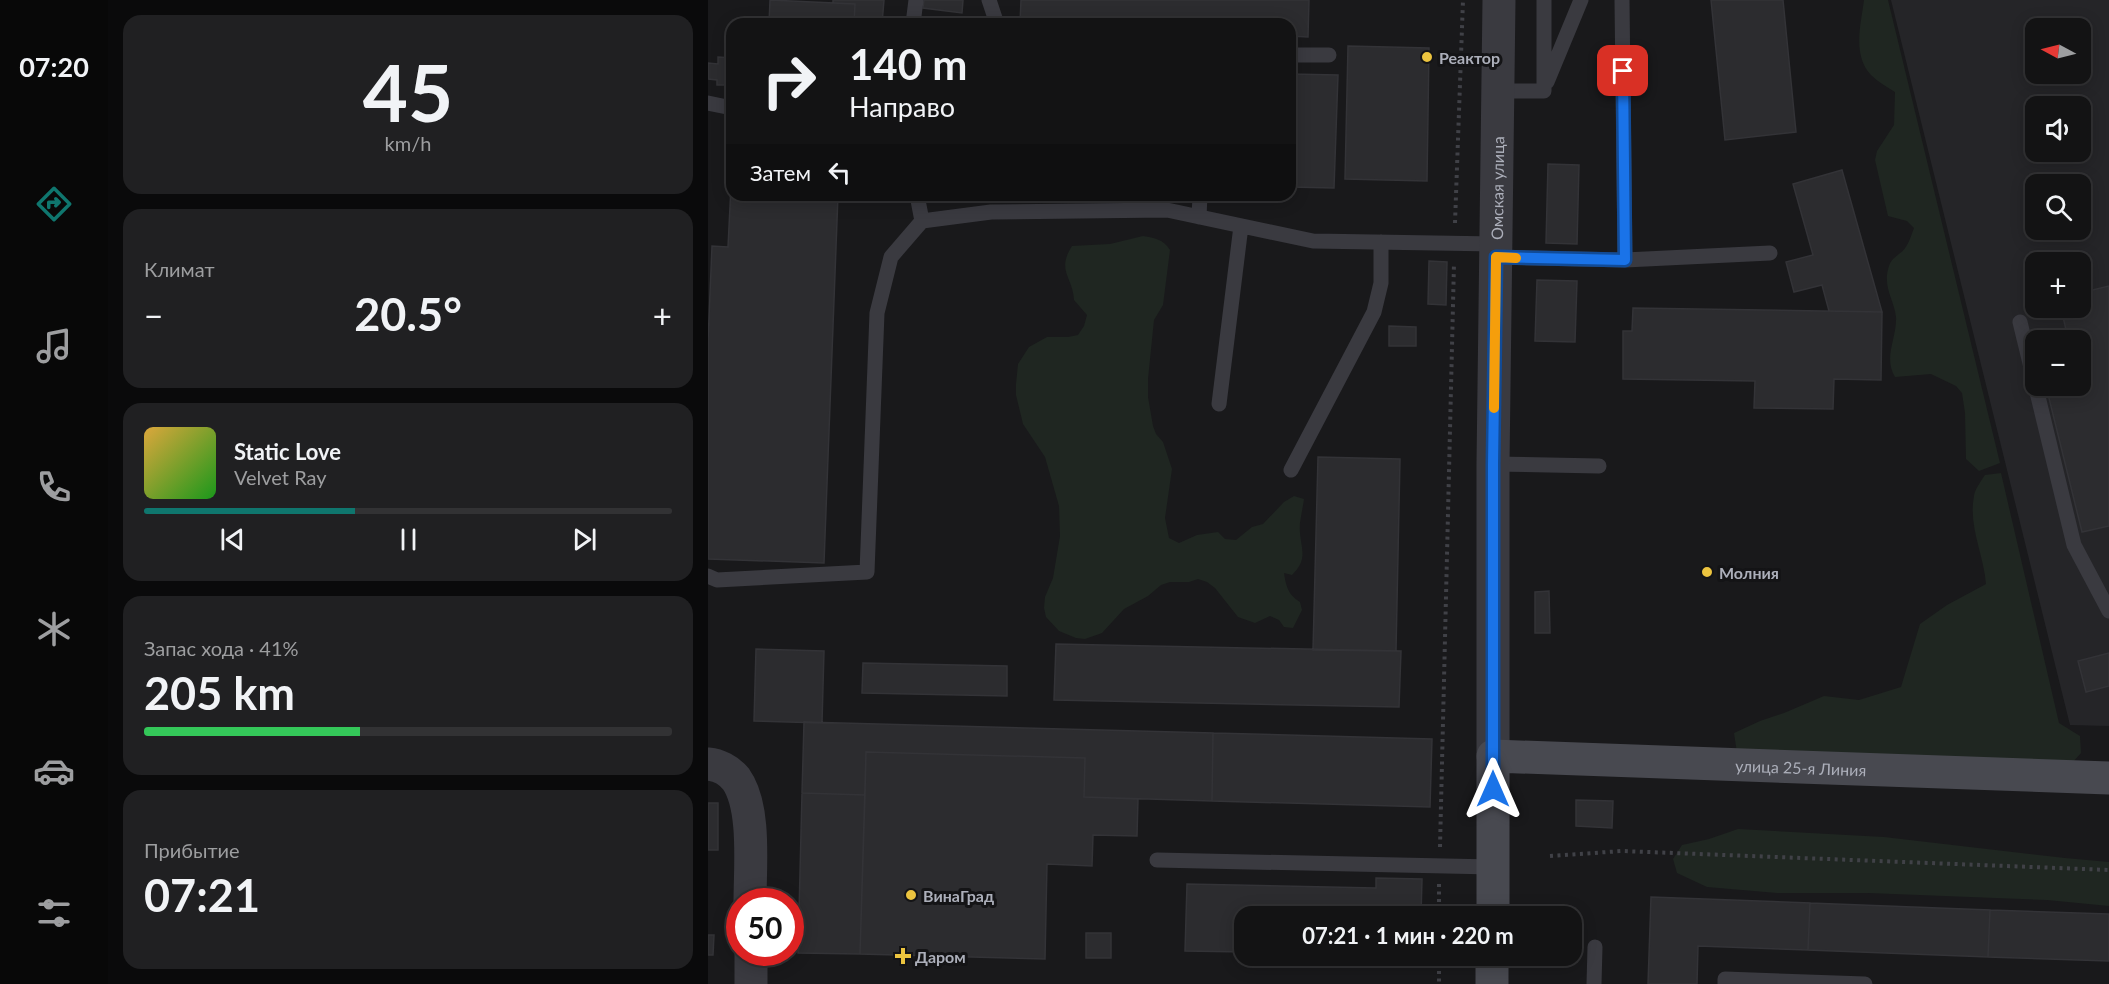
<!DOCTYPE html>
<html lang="ru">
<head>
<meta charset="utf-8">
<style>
  body { margin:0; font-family:Lato,sans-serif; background:#202022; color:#f1f3f6; height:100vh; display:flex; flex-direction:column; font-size:22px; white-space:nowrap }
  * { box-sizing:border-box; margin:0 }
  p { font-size:20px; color:#9d9ea0 }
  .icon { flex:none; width:33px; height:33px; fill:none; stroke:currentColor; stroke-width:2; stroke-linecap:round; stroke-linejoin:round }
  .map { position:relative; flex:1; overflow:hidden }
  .sheet { display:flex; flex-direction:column; gap:15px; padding:15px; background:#0a0a0b; width:600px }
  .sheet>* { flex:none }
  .top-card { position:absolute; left:18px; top:18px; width:570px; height:183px; border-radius:18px; box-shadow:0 3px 15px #0003,0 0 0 2px #323234; background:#131314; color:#f1f3f6; overflow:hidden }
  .needle { width:39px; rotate:277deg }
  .fabs { position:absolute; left:1317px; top:18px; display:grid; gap:12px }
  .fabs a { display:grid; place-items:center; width:66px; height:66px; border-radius:12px; background:#131314; box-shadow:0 3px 15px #0003,0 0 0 2px #323234; font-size:30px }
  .speed { position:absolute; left:18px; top:888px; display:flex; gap:12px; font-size:30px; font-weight:700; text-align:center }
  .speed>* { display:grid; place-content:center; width:78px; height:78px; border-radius:50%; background:#131314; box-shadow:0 3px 15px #0003,0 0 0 2px #323234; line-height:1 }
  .speed .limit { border:9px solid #d22; background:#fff; color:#111 }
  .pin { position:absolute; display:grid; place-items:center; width:51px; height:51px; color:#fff; margin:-26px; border-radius:12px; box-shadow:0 3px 9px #0006 }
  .me { position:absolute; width:66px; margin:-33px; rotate:0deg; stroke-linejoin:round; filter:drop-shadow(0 0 4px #0008) }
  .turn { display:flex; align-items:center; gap:21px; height:126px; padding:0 24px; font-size:27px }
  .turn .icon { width:78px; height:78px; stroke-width:2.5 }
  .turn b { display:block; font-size:42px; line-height:51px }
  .then { display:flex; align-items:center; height:57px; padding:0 24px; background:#0003; gap:12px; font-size:22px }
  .big { font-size:45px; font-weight:700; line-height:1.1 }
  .sheet .widget { flex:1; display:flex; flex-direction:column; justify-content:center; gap:9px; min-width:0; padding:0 21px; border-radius:18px; background:#202022 }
  .sheet .dial { align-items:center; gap:0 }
  .dial b { font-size:78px; line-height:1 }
  .song { display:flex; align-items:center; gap:18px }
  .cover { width:72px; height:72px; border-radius:9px; background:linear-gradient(135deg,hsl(40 70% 55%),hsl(120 70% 35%)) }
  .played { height:6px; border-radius:3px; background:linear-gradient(90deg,#0f766e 40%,#323234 40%) }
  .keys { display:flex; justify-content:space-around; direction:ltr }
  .heat { display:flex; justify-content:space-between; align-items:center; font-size:33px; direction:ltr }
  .charge { height:9px; border-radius:4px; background:linear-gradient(90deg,#34c759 41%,#323234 0) }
  .trip { position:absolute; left:526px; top:906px; width:348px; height:60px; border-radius:18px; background:#131314; box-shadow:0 3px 15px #0003,0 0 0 2px #323234; font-weight:700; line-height:60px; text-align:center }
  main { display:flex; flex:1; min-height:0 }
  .tabs { display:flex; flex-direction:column; width:108px; justify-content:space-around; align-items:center; background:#080808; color:#9d9ea0 }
  .tabs .icon { width:42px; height:42px }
  .tabs .selected { color:#0f766e }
  .tabs b { font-size:27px; color:#f1f3f6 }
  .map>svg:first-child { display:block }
  .built { fill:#252528; fill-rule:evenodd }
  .green { fill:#1f2621 }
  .building { fill:#2c2c2f; stroke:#333337; stroke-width:1.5 }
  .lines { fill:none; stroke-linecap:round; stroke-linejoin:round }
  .path { stroke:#404147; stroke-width:4; stroke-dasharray:3 4.5; stroke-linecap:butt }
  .service { stroke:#3a3a40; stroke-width:15 }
  .tertiary { stroke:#3a3a40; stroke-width:33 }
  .secondary { stroke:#484950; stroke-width:33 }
  .route-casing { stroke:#114b97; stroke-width:15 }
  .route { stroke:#1a73e8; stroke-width:10 }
  .slow { stroke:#f59e0b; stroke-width:10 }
  .poi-dot { fill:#ecc43f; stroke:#141416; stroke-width:2 }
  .labels { text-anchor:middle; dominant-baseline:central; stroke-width:6; stroke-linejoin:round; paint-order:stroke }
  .poi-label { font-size:16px; font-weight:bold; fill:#acafba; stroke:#141416; text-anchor:start }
  .street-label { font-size:16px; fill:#acafba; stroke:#141416 }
</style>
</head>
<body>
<main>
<nav class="tabs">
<b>07:20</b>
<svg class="icon selected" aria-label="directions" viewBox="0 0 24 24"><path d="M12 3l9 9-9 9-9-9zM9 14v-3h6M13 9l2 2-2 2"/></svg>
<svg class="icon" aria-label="music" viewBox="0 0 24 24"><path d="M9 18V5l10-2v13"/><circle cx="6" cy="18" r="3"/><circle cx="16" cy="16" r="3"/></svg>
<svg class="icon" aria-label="phone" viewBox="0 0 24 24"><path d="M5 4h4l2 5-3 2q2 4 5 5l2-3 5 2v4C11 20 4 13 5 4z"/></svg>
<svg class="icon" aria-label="climate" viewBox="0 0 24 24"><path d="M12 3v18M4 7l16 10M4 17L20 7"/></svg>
<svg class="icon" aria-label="car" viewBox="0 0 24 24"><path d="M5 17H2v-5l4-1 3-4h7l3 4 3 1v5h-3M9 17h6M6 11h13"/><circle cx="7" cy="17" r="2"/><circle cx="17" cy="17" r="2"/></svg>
<svg class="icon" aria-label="filters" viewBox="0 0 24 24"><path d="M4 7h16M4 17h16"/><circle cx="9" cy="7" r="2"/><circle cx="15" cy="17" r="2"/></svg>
</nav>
<section class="sheet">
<div class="widget dial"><b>45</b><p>km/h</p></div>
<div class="widget"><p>Климат</p>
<div class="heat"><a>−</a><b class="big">20.5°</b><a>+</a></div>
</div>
<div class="widget">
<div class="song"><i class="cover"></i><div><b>Static Love</b><p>Velvet Ray</p></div></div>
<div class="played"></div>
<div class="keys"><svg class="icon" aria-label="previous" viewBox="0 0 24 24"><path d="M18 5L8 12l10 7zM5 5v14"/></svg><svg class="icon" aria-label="pause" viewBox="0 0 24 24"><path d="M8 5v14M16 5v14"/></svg><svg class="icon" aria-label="next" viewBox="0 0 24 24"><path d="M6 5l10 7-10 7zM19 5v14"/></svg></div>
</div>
<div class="widget"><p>Запас хода · 41%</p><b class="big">205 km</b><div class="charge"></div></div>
<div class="widget"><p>Прибытие</p><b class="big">07:21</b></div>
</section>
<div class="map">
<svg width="1401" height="984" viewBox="0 0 1401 984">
  <rect width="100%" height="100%" fill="#19191b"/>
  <!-- built -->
  <path class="built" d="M1183,0H1401V726L1362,725ZM1328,28H1372V74H1328ZM1328,106H1372V152H1328ZM1328,184H1372V230H1328ZM1328,262H1372V308H1328ZM1328,340H1372V386H1328Z"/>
  <!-- green -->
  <path class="green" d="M1156,0H1180L1292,463L1271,471L1258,459L1257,413L1254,393L1248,386L1223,374L1187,377C1175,357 1189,338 1188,317C1186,299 1174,287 1181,266C1184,256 1195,254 1199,245C1202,240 1204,233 1206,228L1199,221L1180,216L1167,160L1169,151L1186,125L1187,92C1179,87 1170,82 1163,75C1144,55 1153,24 1156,0Z
    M435,236C447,238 455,239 462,250L455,305L446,320L440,379V397L445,426L448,434L455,442L464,469L457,518L461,538L471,543L489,535L510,532L517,539L528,540L544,527L555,524L576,502L586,496L596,499C595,507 593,515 592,523C590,545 603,557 584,575L576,573C578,586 580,595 592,602L594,610L585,628L576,627L571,620L562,616L547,623L530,617L507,588L499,582L490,579L481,582H462L453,585L440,596L416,609L394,633L377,639L368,638L351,631L338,617L336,608L337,597L345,578L352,536L351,506L337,457L315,424L308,395V384L310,364L321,347L339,337H360L370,335L376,326L379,315L366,300C365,277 348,271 364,246L402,244Z
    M1293,473L1351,723L1372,736L1373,753L1364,763L1029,753L1026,733L1052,721L1076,713L1116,696L1151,700L1193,687L1212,624L1239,605L1278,584C1276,555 1260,526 1266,496C1267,489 1273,481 1277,475Z
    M1030,829L1176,837L1357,858L1401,862V906L1339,900L1160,893H1069L999,887L969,873L965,859L974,845L1001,839Z"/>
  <!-- building -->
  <path class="building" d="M62,0L147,4L146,24H61Z
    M125,0H176L174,24H146L147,4L125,3Z
    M216,0H255L254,13L215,8Z
    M313,0H601L600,37L582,36V24H312Z
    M1003,0H1075L1088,132L1017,140Z
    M640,46L721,48L719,181L637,179Z
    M10,57L24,58V85H9V80L0,79V63L10,64Z
    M582,74L630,75L626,188L582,187Z
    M840,164L871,165L869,244L838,243Z
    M1134,170L1174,312L1121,311L1114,285L1086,292L1078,262L1105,255L1085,184Z
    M23,186L24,195H130L116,563L0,559V342L4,246L20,247Z
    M721,261L739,262L738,305L720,304Z
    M829,280L869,281L867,342L827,341Z
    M1401,286V526L1374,532L1338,386H1372V340H1332L1359,334L1353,308H1372V293Z
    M925,308L1174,312L1173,380L1126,379L1125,409L1046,408L1047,381L915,379V331H924Z
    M681,326L708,327V346H681Z
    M610,457L692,459L688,651L605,650Z
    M841,591L842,633H827V592Z
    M348,644L693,651L691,707L346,700Z
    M48,649L116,651L114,723L46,721Z
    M1401,653V686L1378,692L1370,661Z
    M155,663L299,666V696L154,693Z
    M96,722L505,733L504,801L376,797L377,758L158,752L157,795L94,793Z
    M505,733L724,739L722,807L504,801Z
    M158,752L377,758L376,797L430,799L429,836L385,835L384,866L339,864L337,959L152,954Z
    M94,793L157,795L152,954L90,953Z
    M868,800L905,801L904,828L868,826Z
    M0,803H10V850H0Z
    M668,878L714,879L713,916H537V952L477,951L479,884L668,888Z
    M943,897L1102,903L1100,950L990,946L989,984H940Z
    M1102,903L1282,910L1280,957L1100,950Z
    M1282,910L1401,914V961L1280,957Z
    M378,933H403V958H378Z
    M0,935H6L5,955H0Z"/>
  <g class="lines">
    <!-- path -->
    <path class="path" d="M747,223L755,0
      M732,847L746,263
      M842,856L914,851L1401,870
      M731,884V916
      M731,956V984"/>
    <!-- service -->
    <path class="service" d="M281,0L289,24
      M914,0L917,260
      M205,24L208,0
      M582,55H621
      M839,82L873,0
      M790,91H836V0
      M0,103L24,108
      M209,195L214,221
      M491,217L492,195
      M788,257L917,260L1062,253
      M1312,322L1366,545L1401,611
      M511,404L533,226
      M785,464L891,466
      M583,470L666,312L673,283V242
      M0,576L9,580L159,572L169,313L183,257L214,221L283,212L459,210L605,241L788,244
      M449,860L785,867
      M886,984L887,947
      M1017,984V979L1157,984"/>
    <!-- tertiary -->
    <g class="tertiary">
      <path id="s1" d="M785,756V464L791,0"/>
      <path d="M0,764C10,765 21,770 28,779C48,807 42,867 42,902"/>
      <path d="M43,952V984"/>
    </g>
    <!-- secondary -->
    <g class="secondary">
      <path id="s2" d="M785,916V756L1401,778"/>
      <path d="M784,984V956"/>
    </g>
  </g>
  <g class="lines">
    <defs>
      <path id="route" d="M785,789V464L788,257L917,260L915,71"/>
    </defs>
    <!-- route casing -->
    <use href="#route" class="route-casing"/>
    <!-- route -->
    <use href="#route" class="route"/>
    <!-- slow -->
    <path class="slow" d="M786,408L788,257L808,258"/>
  </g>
  <!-- markers -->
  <g class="poi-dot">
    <circle cx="719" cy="57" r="6"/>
    <circle cx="999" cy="572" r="6"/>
    <circle cx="203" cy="895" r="6"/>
    <path d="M192 947h6v6h6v6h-6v6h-6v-6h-6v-6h6z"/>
  </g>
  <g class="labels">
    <!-- poi labels -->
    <g class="poi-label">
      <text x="731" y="57">Реактор</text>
      <text x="1011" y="572">Молния</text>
      <text x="215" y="895">ВинаГрад</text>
      <text x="207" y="956">Даром</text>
    </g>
    <!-- street labels -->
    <g class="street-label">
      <text stroke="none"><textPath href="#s1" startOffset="568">Омская улица</textPath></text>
      <text stroke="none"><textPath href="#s2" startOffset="468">улица 25-я Линия</textPath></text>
    </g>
  </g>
</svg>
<div class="fabs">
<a><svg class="needle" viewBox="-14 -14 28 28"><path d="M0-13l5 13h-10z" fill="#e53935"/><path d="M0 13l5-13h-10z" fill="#9d9ea0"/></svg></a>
<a><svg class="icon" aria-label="sound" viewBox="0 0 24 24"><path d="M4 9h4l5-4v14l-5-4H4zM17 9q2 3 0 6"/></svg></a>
<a><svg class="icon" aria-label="search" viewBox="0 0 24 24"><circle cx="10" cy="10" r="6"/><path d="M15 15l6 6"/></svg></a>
<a>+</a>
<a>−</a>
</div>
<div class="speed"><div class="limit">50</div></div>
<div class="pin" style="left:915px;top:71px;background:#d93025"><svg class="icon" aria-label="arrive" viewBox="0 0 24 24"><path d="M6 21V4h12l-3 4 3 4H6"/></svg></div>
<svg class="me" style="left:785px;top:789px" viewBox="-20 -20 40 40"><path d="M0-17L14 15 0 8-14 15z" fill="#1a73e8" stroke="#fff" stroke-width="4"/></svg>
<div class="trip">07:21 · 1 мин · 220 m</div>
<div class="top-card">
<div class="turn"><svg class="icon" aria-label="right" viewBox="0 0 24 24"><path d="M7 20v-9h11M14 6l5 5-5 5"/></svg><div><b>140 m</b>Направо</div></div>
<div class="then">Затем<svg class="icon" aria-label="left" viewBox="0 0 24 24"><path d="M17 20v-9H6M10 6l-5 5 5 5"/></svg></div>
</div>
</div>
</main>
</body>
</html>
